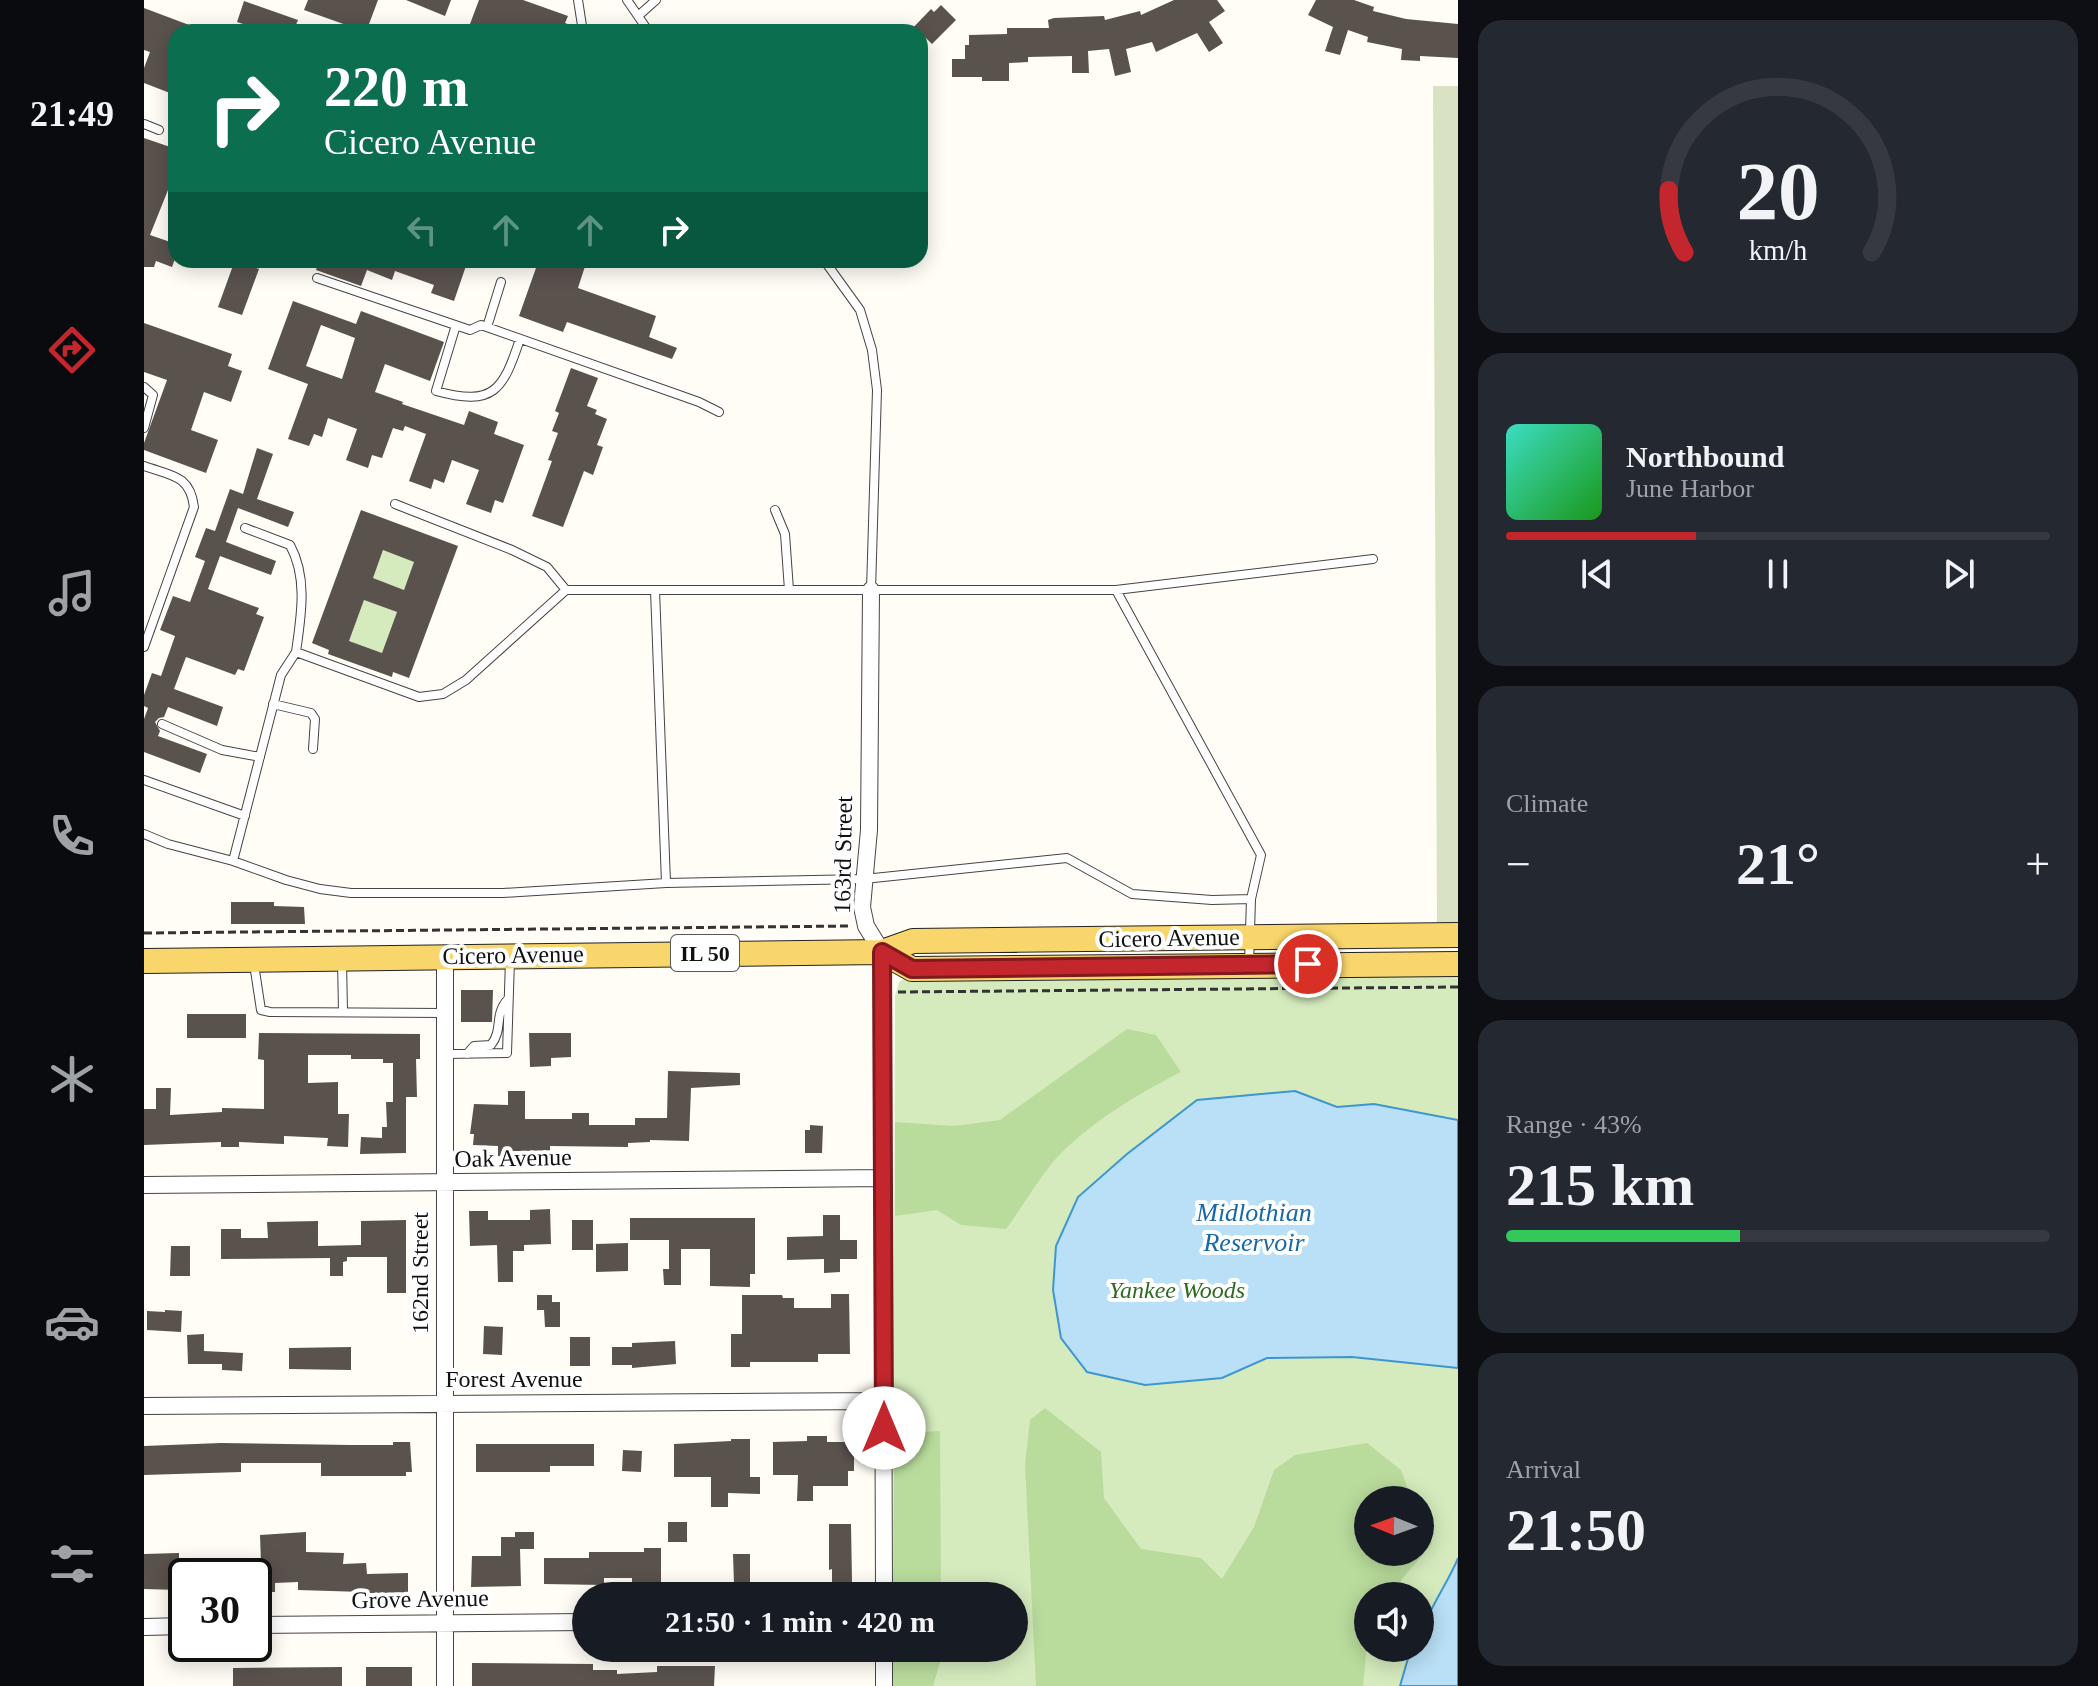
<!DOCTYPE html>
<html lang="en">
<head>
<meta charset="utf-8">
<style>
  body { margin:0; font-family:"Times New Roman",serif; background:#242831; color:#f1f3f6; height:100vh; display:flex; flex-direction:column; font-size:30px; white-space:nowrap }
  * { box-sizing:border-box; margin:0 }
  p { font-size:26px; color:#9ea1a6 }
  .icon { flex:none; width:44px; height:44px; fill:none; stroke:currentColor; stroke-width:2; stroke-linecap:round; stroke-linejoin:round }
  .map { position:relative; flex:1; overflow:hidden }
  .details { display:flex; flex-direction:column; gap:20px; padding:20px; background:#0d0f14; width:640px }
  .details>* { flex:none }
  .hud { position:absolute; left:24px; top:24px; width:760px; height:244px; border-radius:24px; box-shadow:0 4px 20px #0003; background:#0b6e4f; color:#fff; overflow:hidden }
  .needle { width:52px; rotate:271deg }
  .controls { position:absolute; left:1210px; top:1486px; display:grid; gap:16px }
  .controls a { display:grid; place-items:center; width:80px; height:80px; border-radius:50%; background:#171b24; box-shadow:0 4px 20px #0003; font-size:40px }
  .speed { position:absolute; left:24px; top:1558px; display:flex; gap:16px; font-size:40px; font-weight:700; text-align:center }
  .speed>* { display:grid; place-content:center; width:104px; height:104px; border-radius:50%; background:#171b24; box-shadow:0 4px 20px #0003; line-height:1 }
  .speed .limit { border:4px solid #111; border-radius:12px; background:#fff; color:#111 }
  .pin { position:absolute; display:grid; place-items:center; width:68px; height:68px; color:#fff; margin:-34px; border:4px solid #fff; border-radius:50%; box-shadow:0 2px 8px #0007 }
  .me { position:absolute; width:88px; margin:-44px; rotate:0deg; stroke-linejoin:round; filter:drop-shadow(0 0 6px #0008) }
  .turn { display:flex; align-items:center; gap:28px; height:168px; padding:0 24px; font-size:36px }
  .turn .icon { width:104px; height:104px; stroke-width:2.5 }
  .turn b { display:block; font-size:56px; line-height:68px }
  .lanes { display:flex; align-items:center; height:76px; padding:0 24px; background:#0003; justify-content:center; gap:40px; direction:ltr }
  .lanes .off { opacity:.35 }
  .big { font-size:60px; font-weight:600; line-height:1.1 }
  .details .tile { flex:1; display:flex; flex-direction:column; justify-content:center; gap:12px; min-width:0; padding:0 28px; border-radius:24px; background:#242831 }
  .details .dial { align-items:center; gap:0 }
  .dial svg { height:208px; overflow:visible; fill:none; stroke:#363941; stroke-width:7; stroke-linecap:round; text-anchor:middle }
  .dial text { fill:#f1f3f6; stroke:none }
  .song { display:flex; align-items:center; gap:24px }
  .cover { width:96px; height:96px; border-radius:12px; background:linear-gradient(135deg,hsl(170 70% 55%),hsl(120 70% 35%)) }
  .played { height:8px; border-radius:4px; background:linear-gradient(90deg,#c4262e 35%,#363941 35%) }
  .keys { display:flex; justify-content:space-around; direction:ltr }
  .heat { display:flex; justify-content:space-between; align-items:center; font-size:44px; direction:ltr }
  .charge { height:12px; border-radius:6px; background:linear-gradient(90deg,#34c759 43%,#363941 0) }
  .trip { position:absolute; left:428px; top:1582px; width:456px; height:80px; border-radius:40px; background:#171b24; box-shadow:0 4px 20px #0003; font-weight:600; line-height:80px; text-align:center }
  main { display:flex; flex:1; min-height:0 }
  .tab-bar { display:flex; flex-direction:column; width:144px; justify-content:space-around; align-items:center; background:#090b0e; color:#9ea1a6 }
  .tab-bar .icon { width:56px; height:56px }
  .tab-bar .current { color:#c4262e }
  .tab-bar b { font-size:36px; color:#f1f3f6 }
  .map>svg:first-child { display:block }
  .green { fill:#d5ebbd; fill-rule:evenodd }
  .forest { fill:#b9dc9c }
  .cemetery { fill:#d9e3c4 }
  .water { fill:#b9e0f7; stroke:#3f96cf; stroke-width:2 }
  .building { fill:#5a524d; fill-rule:evenodd }
  .lines { fill:none; stroke-linecap:round; stroke-linejoin:round }
  .lane-casing { stroke:#444; stroke-width:10 }
  .street-casing { stroke:#444; stroke-width:18 }
  .primary-casing { stroke:#222; stroke-width:26 }
  .path { stroke:#333; stroke-width:3; stroke-dasharray:8 4; stroke-linecap:butt }
  .lane { stroke:#fff; stroke-width:8 }
  .street { stroke:#fff; stroke-width:16 }
  .primary { stroke:#f9d66b; stroke-width:24 }
  .route-casing { stroke:#7f191e; stroke-width:20 }
  .route { stroke:#c4262e; stroke-width:14 }
  .labels { text-anchor:middle; dominant-baseline:central; stroke-width:8; stroke-linejoin:round; paint-order:stroke }
  .shield { fill:#fff; stroke:#585858; stroke-width:2 }
  .shield-label { font-size:22px; font-weight:bold; fill:#111 }
  .street-label { font-size:24px; fill:#111; stroke:#fff }
  .park-label { font-size:24px; font-style:italic; fill:#2f6b1f; stroke:#fff }
  .water-label { font-size:26px; font-style:italic; fill:#1768a6; stroke:#fff }
</style>
</head>
<body>
<main>
<nav class="tab-bar">
<b>21:49</b>
<svg class="icon current" aria-label="directions" viewBox="0 0 24 24"><path d="M12 3l9 9-9 9-9-9zM9 14v-3h6M13 9l2 2-2 2"/></svg>
<svg class="icon" aria-label="music" viewBox="0 0 24 24"><path d="M9 18V5l10-2v13"/><circle cx="6" cy="18" r="3"/><circle cx="16" cy="16" r="3"/></svg>
<svg class="icon" aria-label="phone" viewBox="0 0 24 24"><path d="M5 4h4l2 5-3 2q2 4 5 5l2-3 5 2v4C11 20 4 13 5 4z"/></svg>
<svg class="icon" aria-label="climate" viewBox="0 0 24 24"><path d="M12 3v18M4 7l16 10M4 17L20 7"/></svg>
<svg class="icon" aria-label="car" viewBox="0 0 24 24"><path d="M5 17H2v-5l4-1 3-4h7l3 4 3 1v5h-3M9 17h6M6 11h13"/><circle cx="7" cy="17" r="2"/><circle cx="17" cy="17" r="2"/></svg>
<svg class="icon" aria-label="filters" viewBox="0 0 24 24"><path d="M4 7h16M4 17h16"/><circle cx="9" cy="7" r="2"/><circle cx="15" cy="17" r="2"/></svg>
</nav>
<div class="map">
<svg width="1314" height="1686" viewBox="0 0 1314 1686">
  <rect width="100%" height="100%" fill="#fffdf5"/>
  <!-- green -->
  <path class="green" d="M239,550L270,562L260,590L229,578Z
    M220,600L253,612L238,653L205,641Z
    M1314,970V1686H749V1648H870V1596H749L751,996L755,982L767,975ZM1224,1500H1276V1552H1224ZM1224,1596H1276V1648H1224Z"/>
  <!-- forest -->
  <path class="forest" d="M983,1029L1012,1035L1037,1072C995,1093 940,1126 909,1162C892,1183 878,1207 862,1229L817,1225L793,1210L751,1216V1122L810,1126L856,1120Z
    M901,1408L957,1452L960,1498L997,1549L1057,1558L1078,1579L1110,1527L1130,1470L1151,1455L1223,1443L1257,1470L1268,1500H1224V1552H1276V1520L1288,1544L1257,1580L1254,1596H1224V1634L1219,1686H892L881,1465L886,1420Z
    M796,1431L797,1596H749L750,1449L766,1433Z
    M749,1648H797V1659L789,1686H749Z"/>
  <!-- cemetery -->
  <path class="cemetery" d="M1289,86H1314V926H1293Z"/>
  <!-- water -->
  <path class="water" d="M1151,1091L1193,1107L1230,1104L1314,1120V1368L1208,1357L1123,1358L1078,1378L1001,1385L943,1372L917,1338L909,1290L912,1246L934,1197L983,1154L1053,1100Z
    M1314,1558V1686H1256L1267,1648H1276C1276,1619 1303,1586 1314,1558Z"/>
  <!-- building -->
  <path class="building" d="M164,0H234L222,32L160,10Z
    M262,0H307L301,16Z
    M335,0H379L424,16L421,23L431,27L432,32H323Z
    M1030,0H1073L1081,11L1065,22L1079,43L1065,52L1053,33L1012,52L1008,42L982,49L987,72L971,76L965,49L944,51L945,73H928V56L884,57V62L865,63V81H838V77H808V59H821V45H825V35L863,34V28H905L904,20L910,18L960,16L961,20L996,11L997,15Z
    M1172,0H1210L1230,7L1229,11L1262,19L1314,24V58L1276,56V61L1257,60L1258,49L1223,42L1224,37L1204,30L1196,55L1181,51L1189,27L1164,15Z
    M100,1L154,20L149,32H123L93,22Z
    M797,5L812,20L788,44L776,32H765L787,9L790,12Z
    M0,8L61,31L32,32V78L26,93L0,83V68L6,52L0,50Z
    M0,138L32,149V170L6,235L32,244V256L28,267L12,261L10,267H0Z
    M91,260L115,269L98,315L74,307Z
    M175,260H324L310,301L287,293L290,285L251,271L248,280L223,270L217,286L172,270Z
    M402,260H443L434,288L512,316L505,337L533,348L528,359L423,322L419,332L375,316L392,268H399Z
    M149,301L212,324L217,311L300,342L286,381L241,364L231,392L259,402L258,404L320,425L325,411L354,422L350,434L380,445L359,503L351,500L347,513L322,504L335,470L308,460L300,483L290,479L287,489L265,481L282,434L261,426L259,431L249,428L238,458L228,455L224,468L202,460L213,429L184,418L178,437L170,434L165,446L144,439L164,384L124,369ZM177,325L211,338L198,379L162,366Z
    M0,323L88,354L84,366L98,371L87,402L60,392L47,430L74,440L62,473L0,450V443L23,380L0,372Z
    M427,368L454,378L443,406L453,410L451,414L463,419L453,445L459,447L449,475L440,471L419,527L388,516L408,461L404,460L414,433L408,431L415,413L411,411Z
    M113,448L129,454L113,499L150,512L144,527L94,508L82,542L132,561L127,575L76,556L64,589L115,608L112,614L120,617L100,671L94,669L91,675L42,657L30,689L79,707L73,726L24,707L20,717L15,718L11,722L16,731L14,736L63,754L56,773L0,752V719L4,708L0,706V695L8,673L17,676L31,636L16,630L29,596L46,602L61,561L51,557L62,528L71,531L86,489L99,494Z
    M217,510L314,546L265,678L249,672L248,677L184,654L185,650L168,643ZM239,550L270,562L260,590L229,578ZM220,600L253,612L238,653L205,641Z
    M87,902H130V906L160,907L161,924H87Z
    M317,990H349L348,1022H317Z
    M43,1014H102V1038H43Z
    M115,1033L276,1034V1059H272L273,1097H262V1153L216,1154L217,1137L238,1138V1127H243L242,1102H249V1063H239V1059H207V1055H164V1083L194,1082V1114H205L204,1147L183,1146L184,1138L140,1136V1144L95,1142V1147H77V1142L0,1145V1109H12V1088H27L26,1115L78,1112V1108L120,1109V1060L114,1059Z
    M385,1033H427V1057L407,1058V1066L386,1067Z
    M524,1071L596,1073V1085L547,1088L545,1141L506,1140V1142L484,1143V1147L406,1146V1158L354,1156V1146L329,1145L330,1134H326L330,1104L364,1105V1091H381V1119H428V1113H445V1125H491V1118H523Z
    M666,1125L679,1126L678,1153H661V1130H666Z
    M406,1209L407,1244L380,1245V1251H369V1282H354L353,1245L326,1246L325,1211H344V1220H386V1210Z
    M679,1215H696V1240H713V1259H696V1272L680,1273V1259L643,1260V1237L679,1236Z
    M486,1218H611V1274H606V1287L566,1286V1249H537V1285H520L519,1269H525V1240H486Z
    M262,1220V1293H243V1257H203V1261L199,1262V1276H186V1258L77,1259V1229H97V1238H124L123,1222L174,1221V1246L217,1245V1221Z
    M428,1220H449V1250H428Z
    M484,1243V1271L452,1272V1244Z
    M27,1246H46V1276H26Z
    M687,1294H705L706,1354H674V1362H606V1367H587V1334H598V1295H638L639,1298H650V1308H687Z
    M393,1295H408V1302H416V1327H401L400,1310H393Z
    M21,1310L38,1311L37,1332L3,1330V1311L21,1312Z
    M340,1326L359,1327L358,1355L339,1354Z
    M60,1334V1351L99,1353L98,1371L78,1370V1364H44L43,1335Z
    M426,1337H446V1366H426Z
    M531,1341L532,1364L488,1368V1365H468V1347H488V1343Z
    M207,1347V1370L145,1369V1348Z
    M663,1436H683V1442H710V1471H704V1486H669V1501H653L654,1475H629V1442L663,1441Z
    M587,1439H606V1477H616V1494L584,1493V1507H567V1477H530V1444L587,1441Z
    M249,1442H266L268,1472H262V1476H177V1463H97V1472L0,1475V1446L77,1443L207,1445H249Z
    M332,1444H450V1466H406V1472H332Z
    M479,1450L498,1451L497,1472L478,1471Z
    M524,1522H543V1542H524Z
    M685,1524H707L708,1582H688V1569L685,1570Z
    M162,1532V1552L200,1553L199,1564L222,1563L223,1574L264,1573V1593L219,1594V1592L154,1590V1582L131,1583V1592H118L116,1535Z
    M371,1532H390V1549H376L377,1586L327,1587L328,1556H357V1537H371Z
    M500,1548H517V1585L488,1586V1578H460V1585L400,1584V1558H445V1552H500Z
    M35,1553V1590L0,1589V1554Z
    M589,1554H606V1584H590Z
    M328,1663L449,1664V1670H473V1674L513,1672V1666H571L570,1686H328Z
    M198,1667V1686H89V1668Z
    M222,1667H268V1686H222Z"/>
  <g class="lines">
    <defs>
      <path id="lane" d="M434,0L439,32
        M483,0L505,32
        M494,16L512,0
        M0,124L15,130
        M680,260L716,310L728,350L733,390L727,590
        M173,278L326,330L337,325L555,402L575,412
        M312,325L292,391C350,407 359,390 376,339
        M343,327L357,282
        M0,387L9,395L0,428
        M0,466C28,476 46,475 50,507L0,647
        M251,504L368,550L403,567L422,590
        M631,510L641,534L645,590
        M101,528L146,545C164,578 157,616 152,652
        M511,590L522,883
        M972,590L1229,559
        M129,704L167,713L171,719L169,749
        M18,724L78,750L116,757
        M0,780L101,816
        M0,834L24,844L89,861L142,880L176,889L207,893H359L522,883L720,879L923,858L988,894L1068,900L1107,899
        M89,861L137,675L152,652L275,697L299,694L322,680L422,590H972L1117,855L1107,899L1105,964
        M198,961L199,1012
        M110,964L117,1010L126,1012L301,1013
        M301,1054L363,1053L366,960
        M323,1054L330,1046L347,1045C360,1028 349,1016 364,999"/>
      <path id="street" d="M727,590L725,830L718,907L722,926L738,952L740,1596
        M301,956V1686
        M0,1185L739,1178
        M0,1406L740,1401
        M110,1625L442,1622
        M0,1627L42,1626
        M740,1686V1648"/>
      <path id="primary" d="M738,952L768,969L1314,964
        M0,961L738,952L769,941L1314,935"/>
    </defs>
    <!-- lane casing -->
    <use href="#lane" class="lane-casing"/>
    <!-- street casing -->
    <use href="#street" class="street-casing"/>
    <!-- primary casing -->
    <use href="#primary" class="primary-casing"/>
    <!-- path -->
    <path class="path" d="M0,933L708,926
      M754,992L1314,987"/>
    <!-- lane -->
    <use href="#lane" class="lane"/>
    <!-- street -->
    <use href="#street" class="street"/>
    <!-- primary -->
    <use href="#primary" class="primary"/>
  </g>
  <g class="lines">
    <defs>
      <path id="route" d="M740,1428L738,952L768,969L1164,964"/>
    </defs>
    <!-- route casing -->
    <use href="#route" class="route-casing"/>
    <!-- route -->
    <use href="#route" class="route"/>
  </g>
  <g class="labels">
    <!-- shield labels -->
    <rect class="shield" x="527" y="935" width="68" height="36" rx="6"/>
    <g class="shield-label">
      <text x="561" y="953">IL 50</text>
    </g>
    <!-- street labels -->
    <g class="street-label">
      <text transform="translate(699 855) rotate(-89)">163rd Street</text>
      <text transform="translate(1025 938) rotate(-1)">Cicero Avenue</text>
      <text transform="translate(369 955) rotate(-1)">Cicero Avenue</text>
      <text transform="translate(369 1158) rotate(-1)">Oak Avenue</text>
      <text transform="translate(276 1273) rotate(-90)">162nd Street</text>
      <text x="370" y="1379">Forest Avenue</text>
      <text transform="translate(276 1599) rotate(-1)">Grove Avenue</text>
    </g>
    <!-- park labels -->
    <g class="park-label">
      <text x="1033" y="1290">Yankee Woods</text>
    </g>
    <!-- water labels -->
    <g class="water-label">
      <text x="1110" y="1212">Midlothian<tspan x="1110" dy="30">Reservoir</tspan></text>
    </g>
  </g>
</svg>
<div class="controls">
<a><svg class="needle" viewBox="-14 -14 28 28"><path d="M0-13l5 13h-10z" fill="#e53935"/><path d="M0 13l5-13h-10z" fill="#9ea1a6"/></svg></a>
<a><svg class="icon" aria-label="sound" viewBox="0 0 24 24"><path d="M4 9h4l5-4v14l-5-4H4zM17 9q2 3 0 6"/></svg></a>
</div>
<div class="speed"><div class="limit">30</div></div>
<div class="pin" style="left:1164px;top:964px;background:#d93025"><svg class="icon" aria-label="arrive" viewBox="0 0 24 24"><path d="M6 21V4h12l-3 4 3 4H6"/></svg></div>
<svg class="me" style="left:740px;top:1428px" viewBox="-20 -20 40 40"><circle r="19" fill="#fff"/><path d="M0-13L10 11 0 6-10 11z" fill="#c4262e"/></svg>
<div class="trip">21:50 · 1 min · 420 m</div>
<div class="hud">
<div class="turn"><svg class="icon" aria-label="right" viewBox="0 0 24 24"><path d="M7 20v-9h11M14 6l5 5-5 5"/></svg><div><b>220 m</b>Cicero Avenue</div></div>
<div class="lanes"><svg class="icon off" aria-label="left" viewBox="0 0 24 24"><path d="M17 20v-9H6M10 6l-5 5 5 5"/></svg><svg class="icon off" aria-label="ahead" viewBox="0 0 24 24"><path d="M12 20V5M6 11l6-6 6 6"/></svg><svg class="icon off" aria-label="ahead" viewBox="0 0 24 24"><path d="M12 20V5M6 11l6-6 6 6"/></svg><svg class="icon" aria-label="right" viewBox="0 0 24 24"><path d="M7 20v-9h11M14 6l5 5-5 5"/></svg></div>
</div>
</div>
<section class="details">
<div class="tile dial"><svg viewBox="0 0 100 80">
<path d="M14 69A42 42 0 1 1 86 69"/>
<path d="M14 69A42 42 0 0 1 8 45" stroke="#c4262e"/>
<text x="50" y="56" font-size="32" font-weight="700">20</text>
<text x="50" y="72" font-size="11">km/h</text>
</svg></div>
<div class="tile">
<div class="song"><i class="cover"></i><div><b>Northbound</b><p>June Harbor</p></div></div>
<div class="played"></div>
<div class="keys"><svg class="icon" aria-label="previous" viewBox="0 0 24 24"><path d="M18 5L8 12l10 7zM5 5v14"/></svg><svg class="icon" aria-label="pause" viewBox="0 0 24 24"><path d="M8 5v14M16 5v14"/></svg><svg class="icon" aria-label="next" viewBox="0 0 24 24"><path d="M6 5l10 7-10 7zM19 5v14"/></svg></div>
</div>
<div class="tile"><p>Climate</p>
<div class="heat"><a>−</a><b class="big">21°</b><a>+</a></div>
</div>
<div class="tile"><p>Range · 43%</p><b class="big">215 km</b><div class="charge"></div></div>
<div class="tile"><p>Arrival</p><b class="big">21:50</b></div>
</section>
</main>
</body>
</html>
